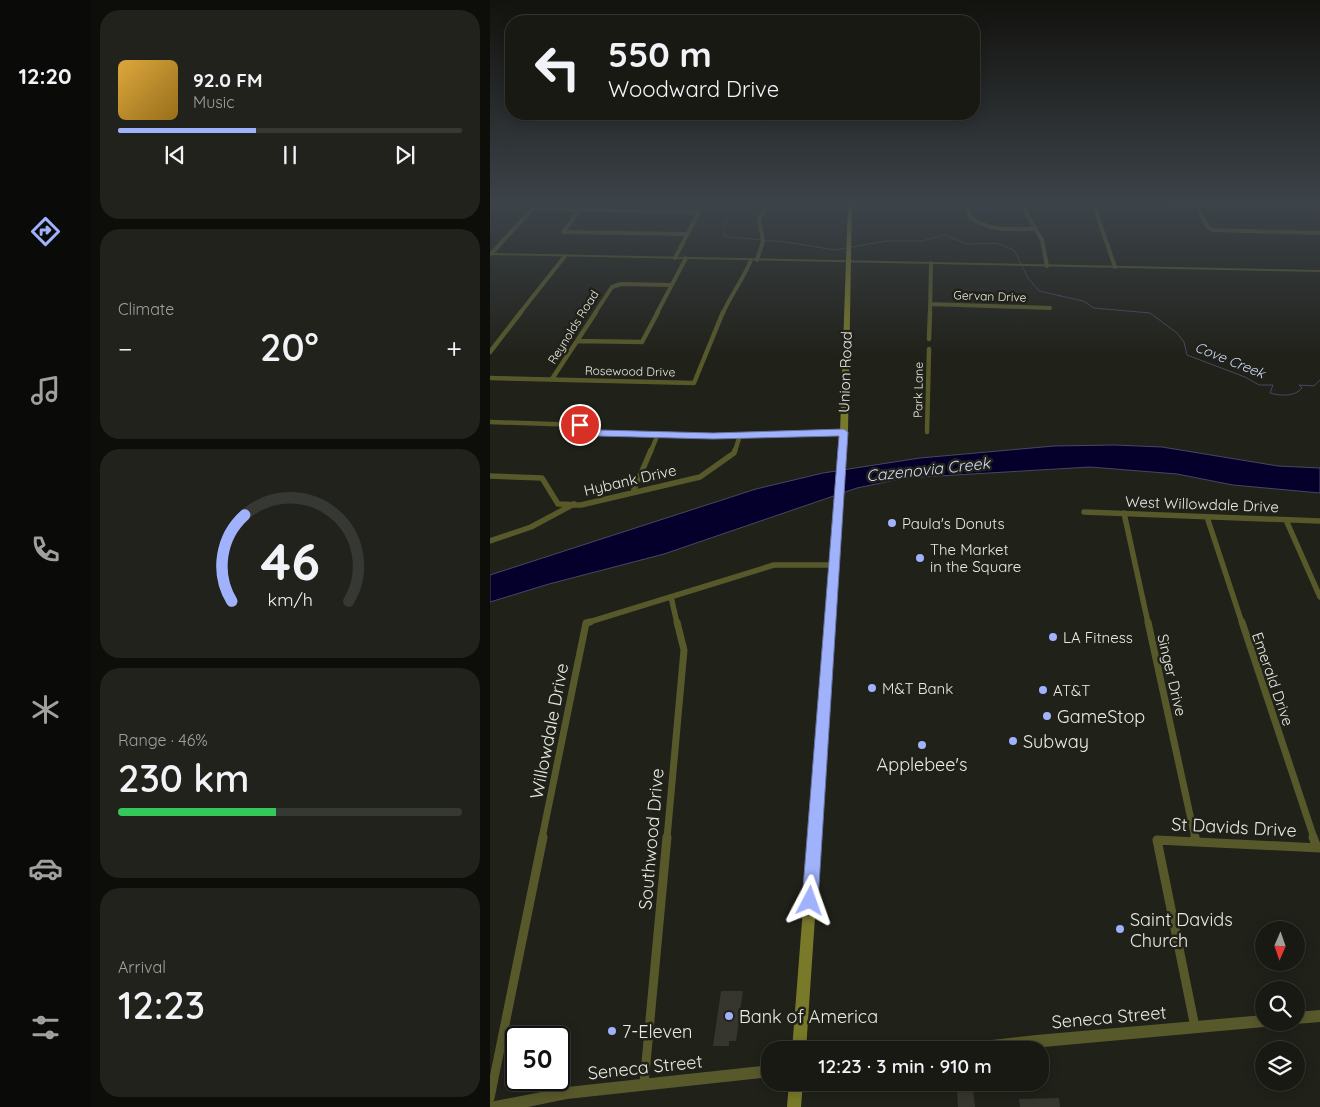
<!DOCTYPE html>
<html lang="en">
<head>
<meta charset="utf-8">
<style>
  body { margin:0; font-family:Quicksand,sans-serif; background:#21221c; color:#f1f3f6; height:100vh; display:flex; flex-direction:column; font-size:19px; white-space:nowrap }
  * { box-sizing:border-box; margin:0 }
  p { font-size:16px; color:#9fa0a0 }
  .icon { flex:none; width:28px; height:28px; fill:none; stroke:currentColor; stroke-width:2; stroke-linecap:round; stroke-linejoin:round }
  .map { position:relative; flex:1; overflow:hidden }
  .drawer { display:flex; flex-direction:column; gap:10px; padding:10px; background:#0d0e0a; width:400px }
  .drawer>* { flex:none }
  .banner { position:absolute; left:15px; top:15px; width:475px; height:105px; border-radius:20px; box-shadow:0 2px 12px #0003,0 0 0 1px #363833; background:#181913; color:#f1f3f6; overflow:hidden }
  .needle { width:32px; rotate:182deg }
  .controls { position:absolute; left:765px; top:921px; display:grid; gap:10px }
  .controls a { display:grid; place-items:center; width:50px; height:50px; border-radius:50%; background:#181913; box-shadow:0 2px 12px #0003,0 0 0 1px #363833; font-size:25px }
  .speed { position:absolute; left:15px; top:1026px; display:flex; gap:10px; font-size:25px; font-weight:700; text-align:center }
  .speed>* { display:grid; place-content:center; width:65px; height:65px; border-radius:50%; background:#181913; box-shadow:0 2px 12px #0003,0 0 0 1px #363833; line-height:1 }
  .speed .limit { border:2px solid #111; border-radius:8px; background:#fff; color:#111 }
  .pin { position:absolute; display:grid; place-items:center; width:42px; height:42px; color:#fff; margin:-21px; border:2px solid #fff; border-radius:50%; box-shadow:0 1px 5px #0007 }
  .me { position:absolute; width:55px; margin:-28px; rotate:4deg; stroke-linejoin:round; filter:drop-shadow(0 0 4px #0008) }
  .turn { display:flex; align-items:center; gap:18px; height:105px; padding:0 20px; font-size:22px }
  .turn .icon { width:65px; height:65px; stroke-width:2.5 }
  .turn b { display:block; font-size:35px; line-height:42px }
  .big { font-size:38px; font-weight:600; line-height:1.1 }
  .drawer .card { flex:1; display:flex; flex-direction:column; justify-content:center; gap:8px; min-width:0; padding:0 18px; border-radius:20px; background:#21221c }
  .drawer .dial { align-items:center; gap:0 }
  .dial svg { height:130px; overflow:visible; fill:none; stroke:#363833; stroke-width:7; stroke-linecap:round; text-anchor:middle }
  .dial text { fill:#f1f3f6; stroke:none }
  .song { display:flex; align-items:center; gap:15px }
  .cover { width:60px; height:60px; border-radius:8px; background:linear-gradient(135deg,hsl(40 70% 55%),hsl(40 70% 35%)) }
  .played { height:5px; border-radius:2px; background:linear-gradient(90deg,#a1b2fd 40%,#363833 40%) }
  .keys { display:flex; justify-content:space-around; direction:ltr }
  .heat { display:flex; justify-content:space-between; align-items:center; font-size:28px; direction:ltr }
  .charge { height:8px; border-radius:4px; background:linear-gradient(90deg,#34c759 46%,#363833 0) }
  .trip { position:absolute; left:271px; top:1041px; width:288px; height:50px; border-radius:20px; background:#181913; box-shadow:0 2px 12px #0003,0 0 0 1px #363833; font-weight:600; line-height:50px; text-align:center }
  main { display:flex; flex:1; min-height:0 }
  .menu { display:flex; flex-direction:column; width:90px; justify-content:space-around; align-items:center; background:#0a0a08; color:#9fa0a0 }
  .menu .icon { width:35px; height:35px }
  .menu .on { color:#a1b2fd }
  .menu b { font-size:22px; color:#f1f3f6 }
  .map>svg:first-child { display:block }
  .water { fill:#04002b; stroke:#494663 }
  .lines { fill:none; stroke-linecap:round; stroke-linejoin:round }
  .stream { stroke:#494663; stroke-width:1 }
  .building { fill:#36362e }
  .minor-far4 { stroke:#58592b; stroke-width:4 }
  .minor-far3 { stroke:#58592b; stroke-width:4.5 }
  .minor-far2 { stroke:#58592b; stroke-width:5.5 }
  .minor-far1 { stroke:#58592b; stroke-width:7 }
  .minor { stroke:#58592b; stroke-width:9 }
  .tertiary { fill:#58592b; fill-rule:evenodd }
  .secondary { fill:#79792a; fill-rule:evenodd }
  .route { fill:#a1b2fd; stroke:#6974a4 }
  .poi-dot { fill:#a1b2fd; stroke:#202119; stroke-width:2 }
  .labels { text-anchor:middle; dominant-baseline:central; stroke-width:5; stroke-linejoin:round; paint-order:stroke }
  .far-street-label { font-size:12px; fill:#eaeae5; stroke:#202119 }
  .far-water-label { font-size:14px; font-style:italic; fill:#d1dafc; stroke:#202119 }
  .street-label { font-size:15px; fill:#eaeae5; stroke:#202119 }
  .poi-label { font-size:15px; fill:#eaeae5; stroke:#202119; text-anchor:start }
  .water-label { font-size:16px; font-style:italic; fill:#d1dafc; stroke:#202119 }
  .near-poi-label { font-size:18px; fill:#eaeae5; stroke:#202119; text-anchor:start }
  .near-street-label { font-size:18px; fill:#eaeae5; stroke:#202119 }
</style>
</head>
<body>
<main>
<nav class="menu">
<b>12:20</b>
<svg class="icon on" aria-label="directions" viewBox="0 0 24 24"><path d="M12 3l9 9-9 9-9-9zM9 14v-3h6M13 9l2 2-2 2"/></svg>
<svg class="icon" aria-label="music" viewBox="0 0 24 24"><path d="M9 18V5l10-2v13"/><circle cx="6" cy="18" r="3"/><circle cx="16" cy="16" r="3"/></svg>
<svg class="icon" aria-label="phone" viewBox="0 0 24 24"><path d="M5 4h4l2 5-3 2q2 4 5 5l2-3 5 2v4C11 20 4 13 5 4z"/></svg>
<svg class="icon" aria-label="climate" viewBox="0 0 24 24"><path d="M12 3v18M4 7l16 10M4 17L20 7"/></svg>
<svg class="icon" aria-label="car" viewBox="0 0 24 24"><path d="M5 17H2v-5l4-1 3-4h7l3 4 3 1v5h-3M9 17h6M6 11h13"/><circle cx="7" cy="17" r="2"/><circle cx="17" cy="17" r="2"/></svg>
<svg class="icon" aria-label="filters" viewBox="0 0 24 24"><path d="M4 7h16M4 17h16"/><circle cx="9" cy="7" r="2"/><circle cx="15" cy="17" r="2"/></svg>
</nav>
<section class="drawer">
<div class="card">
<div class="song"><i class="cover"></i><div><b>92.0 FM</b><p>Music</p></div></div>
<div class="played"></div>
<div class="keys"><svg class="icon" aria-label="previous" viewBox="0 0 24 24"><path d="M18 5L8 12l10 7zM5 5v14"/></svg><svg class="icon" aria-label="pause" viewBox="0 0 24 24"><path d="M8 5v14M16 5v14"/></svg><svg class="icon" aria-label="next" viewBox="0 0 24 24"><path d="M6 5l10 7-10 7zM19 5v14"/></svg></div>
</div>
<div class="card"><p>Climate</p>
<div class="heat"><a>−</a><b class="big">20°</b><a>+</a></div>
</div>
<div class="card dial"><svg viewBox="0 0 100 80">
<path d="M14 69A42 42 0 1 1 86 69"/>
<path d="M14 69A42 42 0 0 1 22 16" stroke="#a1b2fd"/>
<text x="50" y="56" font-size="32" font-weight="700">46</text>
<text x="50" y="72" font-size="11">km/h</text>
</svg></div>
<div class="card"><p>Range · 46%</p><b class="big">230 km</b><div class="charge"></div></div>
<div class="card"><p>Arrival</p><b class="big">12:23</b></div>
</section>
<div class="map">
<svg width="830" height="1107" viewBox="0 0 830 1107">
  <rect width="100%" height="100%" fill="#202119"/>
  <!-- water -->
  <path class="water" d="M625,445L672,447L788,466L830,468V493L743,485L687,474L600,467L415,478L367,488L174,554L59,584L0,602V575L266,489L333,473L430,458L564,446Z"/>
  <g class="lines">
    <!-- stream -->
    <path class="stream" d="M227,203L238,206L241,210C236,218 233,225 233,235L239,237L296,242L345,250L396,241H432L455,235L477,244L506,243L524,250L538,278L549,291L593,301L604,308L660,313L687,333L694,342L697,355L755,377L769,385H783L780,393C790,396 805,397 812,388L809,385L824,386L830,380"/>
  </g>
  <!-- building -->
  <path class="building" d="M231,991H253L246,1041H239V1046H223Z
    M467,1089H483L485,1107H468Z
    M569,1098L570,1107H530L529,1099Z"/>
  <g class="lines">
    <!-- minor-far4 -->
    <path class="minor-far4" d="M477,203L480,217C499,232 523,229 546,229
      M536,203V213L552,240L557,266
      M603,203L625,267
      M670,203L679,206L830,208
      M706,206L718,227L723,230L830,233
      M42,209L209,212L185,258
      M90,210L73,232L198,234
      M0,255L48,203
      M267,260L273,241L269,219L279,203
      M440,304L560,308
      M30,313L75,256
      M105,313L122,287L131,284L182,285
      M167,313L196,258
      M233,313C241,294 253,280 261,260
      M440,313L441,263"/>
    <!-- minor-far3 -->
    <path class="minor-far3" d="M439,339L440,312
      M87,341L152,342L168,312
      M0,352L31,312
      M0,378L204,383L233,312
      M62,379L106,312
      M0,422L90,425L108,433L223,436L354,432
      M437,432L439,349
      M161,451L168,434
      M245,451L250,435"/>
    <!-- minor-far2 -->
    <path class="minor-far2" d="M0,476L52,478L68,504L91,505L210,477L244,453L245,450
      M143,492L161,450
      M594,512L830,521
      M634,513L658,623
      M717,517L752,623
      M796,520L830,597
      M0,541L41,527L84,504
      M181,597L187,623
      M96,623L284,565H345"/>
    <!-- minor-far1 -->
    <path class="minor-far1" d="M658,622L705,838
      M752,622L824,838
      M52,838L96,623L100,622
      M177,838L194,650L187,622"/>
    <!-- minor -->
    <path class="minor" d="M705,837L706,842
      M823,837L827,848
      M705,1027L667,840L830,848
      M154,1084L177,837
      M0,1098L53,837"/>
    <!-- tertiary -->
    <path class="tertiary" d="M0,253L830,270V272L0,255Z
      M830,1010V1022L806,1024L802,1022H806V1012Z
      M774,1015V1022H779L778,1025L774,1027L520,1050H461L463,1046L467,1044L546,1035Z
      M280,1065V1077L77,1099L38,1107H0V1102L5,1101L77,1087Z"/>
    <!-- secondary -->
    <path class="secondary" d="M358,203H362L358,432L316,1050H302L350,432Z
      M299,1082H313L311,1107H297Z"/>
  </g>
  <!-- sky -->
  <linearGradient id="sky" x2="0" y2="1"><stop stop-color="#12120e"/><stop offset="0.57" stop-color="#3c4349"/><stop offset="1" stop-color="#3c4349" stop-opacity="0"/></linearGradient>
  <rect width="830" height="358" fill="url(#sky)"/>
  <!-- route -->
  <path class="route" d="M90,422L110,430L223,433L354,429L358,432L328,901L326,906L320,909L314,906L312,901L349,436L223,439L108,436L87,427L85,425Z"/>
  <!-- markers -->
  <g class="poi-dot">
    <circle cx="402" cy="523" r="5"/>
    <circle cx="430" cy="558" r="5"/>
    <circle cx="563" cy="637" r="5"/>
    <circle cx="382" cy="688" r="5"/>
    <circle cx="553" cy="690" r="5"/>
    <circle cx="557" cy="716" r="5"/>
    <circle cx="523" cy="741" r="5"/>
    <circle cx="432" cy="745" r="5"/>
    <circle cx="630" cy="929" r="5"/>
    <circle cx="239" cy="1016" r="5"/>
    <circle cx="122" cy="1031" r="5"/>
  </g>
  <g class="labels">
    <!-- far-street labels -->
    <g class="far-street-label">
      <text transform="translate(500 296) rotate(2)">Gervan Drive</text>
      <text transform="translate(83 327) rotate(-58)">Reynolds Road</text>
      <text transform="translate(140 371) rotate(1)">Rosewood Drive</text>
      <text transform="translate(428 390) rotate(-89)">Park Lane</text>
    </g>
    <!-- far-water labels -->
    <g class="far-water-label">
      <text transform="translate(740 360) rotate(22)">Cove Creek</text>
    </g>
    <!-- street labels -->
    <g class="street-label">
      <text transform="translate(355 372) rotate(-88)">Union Road</text>
      <text transform="translate(140 480) rotate(-13)">Hybank Drive</text>
      <text transform="translate(712 504) rotate(2)">West Willowdale Drive</text>
      <text transform="translate(682 675) rotate(77)">Singer Drive</text>
      <text transform="translate(783 679) rotate(71)">Emerald Drive</text>
    </g>
    <!-- poi labels -->
    <g class="poi-label">
      <text x="412" y="523">Paula's Donuts</text>
      <text x="440" y="549">The Market<tspan x="440" dy="17">in the Square</tspan></text>
      <text x="573" y="637">LA Fitness</text>
      <text x="392" y="688">M&amp;T Bank</text>
      <text x="563" y="690">AT&amp;T</text>
    </g>
    <!-- water labels -->
    <g class="water-label">
      <text transform="translate(438 469) rotate(-6)">Cazenovia Creek</text>
    </g>
    <!-- near-poi labels -->
    <g class="near-poi-label">
      <text x="567" y="716">GameStop</text>
      <text x="533" y="741">Subway</text>
      <text x="432" y="764" text-anchor="middle">Applebee's</text>
      <text x="640" y="919">Saint Davids<tspan x="640" dy="21">Church</tspan></text>
      <text x="249" y="1016">Bank of America</text>
      <text x="132" y="1031">7-Eleven</text>
    </g>
    <!-- near-street labels -->
    <g class="near-street-label">
      <text transform="translate(59 731) rotate(-79)">Willowdale Drive</text>
      <text transform="translate(744 827) rotate(3)">St Davids Drive</text>
      <text transform="translate(161 839) rotate(-85)">Southwood Drive</text>
      <text transform="translate(619 1017) rotate(-5)">Seneca Street</text>
      <text transform="translate(155 1067) rotate(-6)">Seneca Street</text>
    </g>
  </g>
</svg>
<div class="controls">
<a><svg class="needle" viewBox="-14 -14 28 28"><path d="M0-13l5 13h-10z" fill="#e53935"/><path d="M0 13l5-13h-10z" fill="#9fa0a0"/></svg></a>
<a><svg class="icon" aria-label="search" viewBox="0 0 24 24"><circle cx="10" cy="10" r="6"/><path d="M15 15l6 6"/></svg></a>
<a><svg class="icon" aria-label="layers" viewBox="0 0 24 24"><path d="M12 4l9 5-9 5-9-5zM3 14l9 5 9-5"/></svg></a>
</div>
<div class="speed"><div class="limit">50</div></div>
<div class="pin" style="left:90px;top:425px;background:#d93025"><svg class="icon" aria-label="arrive" viewBox="0 0 24 24"><path d="M6 21V4h12l-3 4 3 4H6"/></svg></div>
<svg class="me" style="left:320px;top:901px" viewBox="-20 -20 40 40"><path d="M0-17L14 15 0 8-14 15z" fill="#a1b2fd" stroke="#fff" stroke-width="4"/></svg>
<div class="trip">12:23 · 3 min · 910 m</div>
<div class="banner">
<div class="turn"><svg class="icon" aria-label="left" viewBox="0 0 24 24"><path d="M17 20v-9H6M10 6l-5 5 5 5"/></svg><div><b>550 m</b>Woodward Drive</div></div>
</div>
</div>
</main>
</body>
</html>
